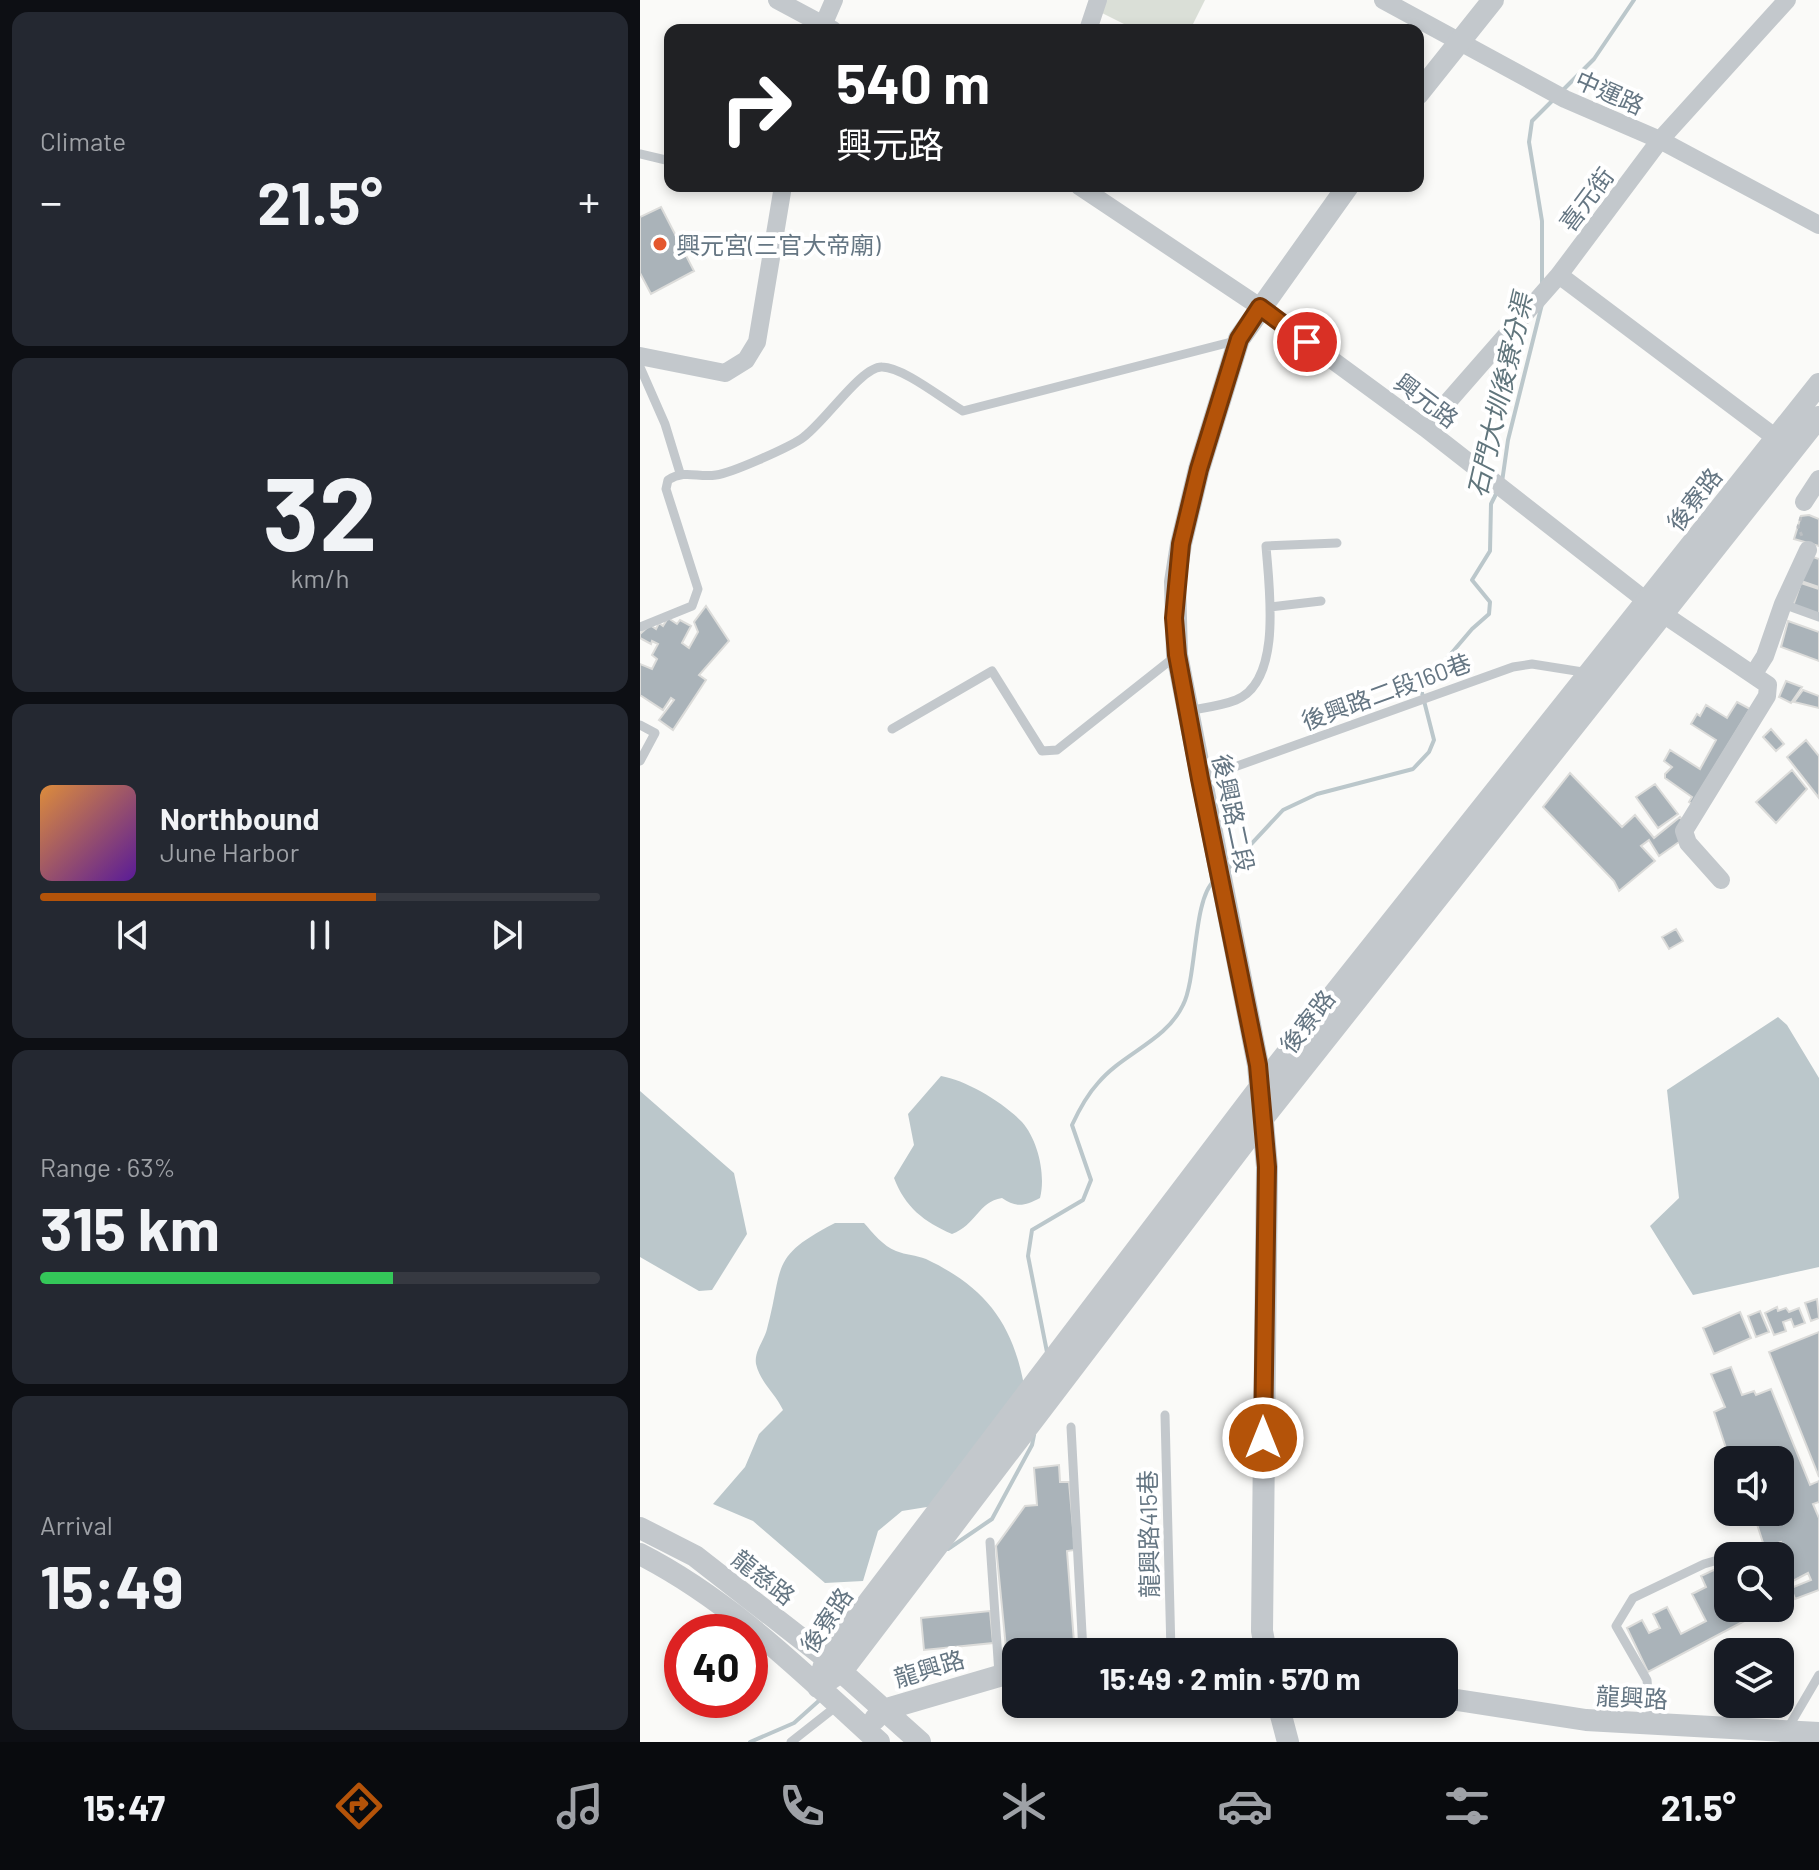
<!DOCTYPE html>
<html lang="en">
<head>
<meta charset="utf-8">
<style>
  body { margin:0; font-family:Barlow,"Noto Sans TC",sans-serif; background:#242831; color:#f1f3f6; height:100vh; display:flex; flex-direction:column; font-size:30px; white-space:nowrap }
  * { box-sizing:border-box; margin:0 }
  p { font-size:26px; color:#9ea1a6 }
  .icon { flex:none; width:44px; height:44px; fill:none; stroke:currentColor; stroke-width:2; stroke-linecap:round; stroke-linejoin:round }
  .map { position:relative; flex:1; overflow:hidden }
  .drawer { display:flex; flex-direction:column; gap:12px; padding:12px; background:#0d0f14; width:640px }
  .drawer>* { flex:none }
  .hud { position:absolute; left:24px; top:24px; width:760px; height:168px; border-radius:16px; box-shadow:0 4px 12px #0003; background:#202124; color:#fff; overflow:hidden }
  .tools { position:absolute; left:1074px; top:1446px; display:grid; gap:16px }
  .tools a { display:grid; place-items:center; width:80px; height:80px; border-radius:16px; background:#171b24; box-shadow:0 4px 12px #0003; font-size:40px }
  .speed { position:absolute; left:24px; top:1614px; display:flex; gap:16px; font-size:40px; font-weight:700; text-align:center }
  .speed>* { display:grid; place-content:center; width:104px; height:104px; border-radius:50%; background:#171b24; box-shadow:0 4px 12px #0003; line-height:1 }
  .speed .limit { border:12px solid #d22; background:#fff; color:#111 }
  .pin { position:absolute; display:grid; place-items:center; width:68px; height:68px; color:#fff; margin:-34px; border:4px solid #fff; border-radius:50%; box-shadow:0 2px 8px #0007 }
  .me { position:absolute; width:88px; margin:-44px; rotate:0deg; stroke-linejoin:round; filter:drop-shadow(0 0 6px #0008) }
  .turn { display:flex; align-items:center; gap:28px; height:168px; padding:0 40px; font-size:36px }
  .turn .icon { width:104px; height:104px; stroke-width:2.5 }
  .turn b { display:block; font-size:56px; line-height:68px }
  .big { font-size:60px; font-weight:700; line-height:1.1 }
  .drawer .widget { flex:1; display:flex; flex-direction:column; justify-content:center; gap:12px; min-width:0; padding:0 28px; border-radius:16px; background:#242831 }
  .drawer .dial { align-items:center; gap:0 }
  .dial b { font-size:104px; line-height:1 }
  .song { display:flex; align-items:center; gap:24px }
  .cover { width:96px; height:96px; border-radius:12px; background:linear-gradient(135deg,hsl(30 70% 55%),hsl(270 70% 35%)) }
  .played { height:8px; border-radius:4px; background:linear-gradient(90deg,#b45309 60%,#363941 60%) }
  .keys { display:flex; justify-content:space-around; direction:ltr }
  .heat { display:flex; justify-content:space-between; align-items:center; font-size:44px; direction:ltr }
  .charge { height:12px; border-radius:6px; background:linear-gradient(90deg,#34c759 63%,#363941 0) }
  .trip { position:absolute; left:362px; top:1638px; width:456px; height:80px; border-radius:16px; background:#171b24; box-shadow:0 4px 12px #0003; font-weight:700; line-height:80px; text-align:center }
  .tabs { display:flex; height:128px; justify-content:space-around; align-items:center; background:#090b0e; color:#9ea1a6 }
  .tabs .icon { width:56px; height:56px }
  .tabs .on { color:#b45309 }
  .tabs b { font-size:36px; color:#f1f3f6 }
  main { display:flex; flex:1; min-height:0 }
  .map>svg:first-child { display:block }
  .green { fill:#dadfd7 }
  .water { fill:#bbc7cb }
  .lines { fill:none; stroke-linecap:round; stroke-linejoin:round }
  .stream { stroke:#bbc7cb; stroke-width:4 }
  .building { fill:#aab3b9; stroke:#dcdcda; stroke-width:2 }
  .path { stroke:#bbbfc2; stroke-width:3; stroke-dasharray:4 4; stroke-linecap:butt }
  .service { stroke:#c3c8cc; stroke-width:9 }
  .minor { stroke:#c3c8cc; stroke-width:18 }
  .tertiary { stroke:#c3c8cc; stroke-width:22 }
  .route-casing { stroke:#753606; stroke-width:20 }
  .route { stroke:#b45309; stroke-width:14 }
  .poi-dot { fill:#e4572e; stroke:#fff; stroke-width:3 }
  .labels { text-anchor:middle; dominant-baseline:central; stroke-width:8; stroke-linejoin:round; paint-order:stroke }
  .street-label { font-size:24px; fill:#657683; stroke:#fff }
  .poi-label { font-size:24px; fill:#657683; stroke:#fff; text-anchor:start }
  .water-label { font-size:26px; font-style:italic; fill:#60757c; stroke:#fff }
</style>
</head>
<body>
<main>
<section class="drawer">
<div class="widget"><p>Climate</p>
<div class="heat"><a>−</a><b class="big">21.5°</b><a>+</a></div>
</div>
<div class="widget dial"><b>32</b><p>km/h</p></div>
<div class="widget">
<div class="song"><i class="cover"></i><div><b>Northbound</b><p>June Harbor</p></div></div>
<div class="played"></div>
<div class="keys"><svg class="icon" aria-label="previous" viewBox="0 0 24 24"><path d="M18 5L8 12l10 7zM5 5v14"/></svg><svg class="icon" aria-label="pause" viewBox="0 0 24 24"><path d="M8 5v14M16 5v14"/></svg><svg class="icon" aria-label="next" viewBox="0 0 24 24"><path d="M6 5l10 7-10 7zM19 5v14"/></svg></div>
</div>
<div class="widget"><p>Range · 63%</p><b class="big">315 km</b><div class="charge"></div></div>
<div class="widget"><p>Arrival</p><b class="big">15:49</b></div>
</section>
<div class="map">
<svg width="1179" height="1742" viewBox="0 0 1179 1742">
  <rect width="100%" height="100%" fill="#fafaf8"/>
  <!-- green -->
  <path class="green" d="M466,0H565L550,30H496L462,13Z"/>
  <!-- water -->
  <path class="water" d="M1138,1017L1147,1025L1179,1078V1267L1053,1295L1010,1226L1039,1198L1027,1090Z
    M301,1076C326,1080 364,1103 382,1122C398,1140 406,1175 400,1198C385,1206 376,1208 362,1198C338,1202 336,1225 312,1234C284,1222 265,1207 254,1178L274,1145L268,1114Z
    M0,1091L94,1173L107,1234L72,1290L59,1291L0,1257Z
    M195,1223H224C233,1233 243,1246 256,1251C266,1255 276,1255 286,1259C345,1287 372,1322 384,1385L293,1506L262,1511L238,1531L223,1581L185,1583L113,1521L73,1504L105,1467L119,1434L143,1410C135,1393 120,1382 116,1364C114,1351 124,1341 127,1329C144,1266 129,1257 195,1223Z"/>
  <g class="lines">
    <!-- stream -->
    <path class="stream" d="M923,90L954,59L994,0
      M902,283V221L889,142L892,121L914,99
      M862,482L868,440L902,304
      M587,870L643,810L677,794L773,769L789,752L794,740L781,689L832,629L849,614L850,602L832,580L850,551L851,504L858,490
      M407,1352L388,1256L392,1230L443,1200L451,1180L432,1125C439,1110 447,1095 458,1083C483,1053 526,1041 543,1005C557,978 553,899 574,881
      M308,1549L352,1519L392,1445L394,1435
      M110,1742L154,1723L182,1698"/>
  </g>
  <!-- building -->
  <path class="building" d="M21,207L54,271L11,294L0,273V217Z
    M1169,515L1179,519V546L1154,539L1161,516Z
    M1170,556L1179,559V587L1161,581Z
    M1161,583L1179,589V618L1152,609Z
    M66,606L89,641L59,675L66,680L33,730L19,720L34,700L31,698L23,710L0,695V664L12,669L17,659L12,655L18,644L12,641L11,644L0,638V634L10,625L16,629L19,623L23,626L28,618L37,624L40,620L51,626L42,643L49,648L58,632L54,622Z
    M1148,621L1179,632V661L1141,647Z
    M1146,681L1162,687L1151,703L1139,697Z
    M1163,690L1179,696V708L1154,702Z
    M1097,702L1110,709L1052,804L1049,802L1052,797L1025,778V774L1032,767L1024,761L1030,750L1060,769L1076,740L1051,724L1057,714L1060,716L1066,705L1087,718Z
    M1131,729L1144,744L1136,751L1123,737Z
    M1166,740L1179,756V798L1147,757Z
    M1152,770L1167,789L1136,823L1116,802Z
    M930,773L982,827L995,815L1014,838L1040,817L1045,823L1039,842L1019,856L1009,840L1001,846L1015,861L979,891L974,881L903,807Z
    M1015,784L1038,814L1018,828L996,797Z
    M1036,929L1043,941L1029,949L1022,937Z
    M1177,1299L1179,1318L1171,1321L1165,1303Z
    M1137,1307L1138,1311L1146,1308L1149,1312L1159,1308L1165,1323L1154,1327L1151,1319L1143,1322L1146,1331L1134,1335L1125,1313Z
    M1120,1311L1129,1332L1116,1337L1108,1316Z
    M1100,1312L1111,1338L1074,1354L1063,1328Z
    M1179,1332V1477L1129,1352Z
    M1091,1367L1102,1395L1114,1391L1116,1395L1131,1389L1170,1485L1179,1481V1502L1173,1504L1179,1518V1590L1155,1599L1151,1588L1171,1580L1168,1573L1149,1583L1143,1566L1150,1564L1141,1542L1134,1544L1137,1556H1117L1126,1552L1113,1512H1140V1460H1090L1074,1412L1085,1407L1071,1374Z
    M419,1465L420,1482H429L435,1550L427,1551L434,1642L366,1648L356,1546L385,1506L397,1505L394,1468Z
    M1088,1567V1608H1129L1008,1672L987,1628L1002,1620L1009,1633L1020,1628L1013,1614L1027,1607L1041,1634L1066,1621L1052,1594L1066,1587L1061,1576L1078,1568L1080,1571Z
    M350,1611L353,1643L284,1650L281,1618Z"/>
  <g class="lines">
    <!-- path -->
    <path class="path" d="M1161,517L1158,527L1162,536"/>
    <!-- service -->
    <path class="service" d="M0,154L30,161
      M0,367L25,424L40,473
      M1143,604L1179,617
      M630,607L681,601
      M0,627L52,606L58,589L26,489L28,480C46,469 57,478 76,475C92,473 147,448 161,439C183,425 221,366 242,367C263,367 304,400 323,411L595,341
      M547,711C563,708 581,706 596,700C643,681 629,587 626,546L697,543
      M0,725L15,733L0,761
      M252,729L352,671L402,751L417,750L537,655
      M561,779L873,667L892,664L949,673
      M525,1415L531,1652
      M431,1427L443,1652
      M350,1542L359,1674
      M1090,1556L1104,1552
      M1011,1724L1007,1680L976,1626L993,1598L1064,1564L1088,1557
      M1148,1728L1179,1675
      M151,1742L198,1705"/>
    <!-- minor -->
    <path class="minor" d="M137,0L193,30
      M743,0L925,99L1020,140L1179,225
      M181,30L194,0
      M448,30L458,0
      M439,186L620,307L785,428L1023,614L1128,685L1127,696L1044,831L1048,843L1081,880
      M919,275L1136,438
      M0,356L85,373L106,360L117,342L143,186
      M785,428L919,275L1020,140L1147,0
      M1164,502L1179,479
      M1113,675L1125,656L1143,604L1168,550"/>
    <!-- tertiary -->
    <path class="tertiary" d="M778,94L853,0
      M0,1528L55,1556L186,1658L280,1742
      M0,1554C92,1601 164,1674 239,1742
      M626,1652L622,1631L627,1167L618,1065L537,655L535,582L541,544L559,469L599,339L708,186
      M178,1687L186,1658L620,1087L1179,384
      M178,1687L202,1671L624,1117L1179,417
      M804,1698L946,1720L1179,1733
      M638,1704L648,1742
      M235,1719L243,1710L376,1671"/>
  </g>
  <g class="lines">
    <defs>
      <path id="route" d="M623,1438L627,1167L618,1065L560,779L537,655L534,618L541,544L559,469L599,339L620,307L667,342"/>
    </defs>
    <!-- route casing -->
    <use href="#route" class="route-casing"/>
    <!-- route -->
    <use href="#route" class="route"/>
  </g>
  <!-- markers -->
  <circle class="poi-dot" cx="20" cy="244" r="8"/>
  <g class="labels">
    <!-- street labels -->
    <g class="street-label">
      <text transform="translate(970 92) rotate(24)">中運路</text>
      <text transform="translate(946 199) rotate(-53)">喜元街</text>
      <text transform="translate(787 400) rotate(37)">興元路</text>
      <text transform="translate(1054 499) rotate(-52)">後寮路</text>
      <text transform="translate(746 691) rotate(-20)">後興路二段160巷</text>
      <text transform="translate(594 813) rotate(78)">後興路二段</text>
      <text transform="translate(667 1021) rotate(-52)">後寮路</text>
      <text transform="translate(508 1534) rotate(-91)">龍興路415巷</text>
      <text transform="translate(124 1577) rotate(38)">龍慈路</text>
      <text transform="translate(186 1620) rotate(-56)">後寮路</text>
      <text transform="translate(289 1668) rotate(-17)">龍興路</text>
      <text transform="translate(992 1697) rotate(3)">龍興路</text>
    </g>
    <!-- poi labels -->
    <g class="poi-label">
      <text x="36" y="244">興元宮(三官大帝廟)</text>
    </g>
    <!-- water labels -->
    <g class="water-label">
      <text transform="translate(859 395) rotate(-77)">石門大圳後寮分渠</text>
    </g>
  </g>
</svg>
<div class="tools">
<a><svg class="icon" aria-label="sound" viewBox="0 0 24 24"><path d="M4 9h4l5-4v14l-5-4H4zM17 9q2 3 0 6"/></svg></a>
<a><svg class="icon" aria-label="search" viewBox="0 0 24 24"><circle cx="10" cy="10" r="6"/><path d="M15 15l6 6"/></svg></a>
<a><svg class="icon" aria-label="layers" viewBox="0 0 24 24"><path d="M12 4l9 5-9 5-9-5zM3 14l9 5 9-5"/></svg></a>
</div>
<div class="speed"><div class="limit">40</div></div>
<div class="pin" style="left:667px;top:342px;background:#d93025"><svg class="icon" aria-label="arrive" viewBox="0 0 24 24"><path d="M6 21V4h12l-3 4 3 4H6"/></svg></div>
<svg class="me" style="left:623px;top:1438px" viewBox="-20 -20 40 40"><circle r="17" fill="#b45309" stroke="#fff" stroke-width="3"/><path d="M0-11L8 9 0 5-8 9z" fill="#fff"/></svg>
<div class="trip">15:49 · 2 min · 570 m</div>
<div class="hud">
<div class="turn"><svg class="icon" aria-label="right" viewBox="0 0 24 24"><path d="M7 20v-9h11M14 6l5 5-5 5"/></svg><div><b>540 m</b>興元路</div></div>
</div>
</div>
</main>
<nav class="tabs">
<b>15:47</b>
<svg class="icon on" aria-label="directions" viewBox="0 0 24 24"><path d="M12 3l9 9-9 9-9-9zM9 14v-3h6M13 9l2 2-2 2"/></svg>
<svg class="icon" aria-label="music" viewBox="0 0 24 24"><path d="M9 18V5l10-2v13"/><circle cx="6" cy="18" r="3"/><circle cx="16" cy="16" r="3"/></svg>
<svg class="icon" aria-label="phone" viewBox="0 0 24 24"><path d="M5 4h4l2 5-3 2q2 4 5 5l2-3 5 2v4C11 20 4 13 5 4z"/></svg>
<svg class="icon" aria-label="climate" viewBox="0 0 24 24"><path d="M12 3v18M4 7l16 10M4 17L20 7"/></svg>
<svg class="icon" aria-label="car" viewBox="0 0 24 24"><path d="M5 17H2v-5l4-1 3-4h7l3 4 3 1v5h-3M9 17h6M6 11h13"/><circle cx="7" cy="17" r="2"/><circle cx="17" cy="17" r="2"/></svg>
<svg class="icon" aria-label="filters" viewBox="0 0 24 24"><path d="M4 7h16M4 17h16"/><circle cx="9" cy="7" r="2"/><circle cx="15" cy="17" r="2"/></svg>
<b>21.5°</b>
</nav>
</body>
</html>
